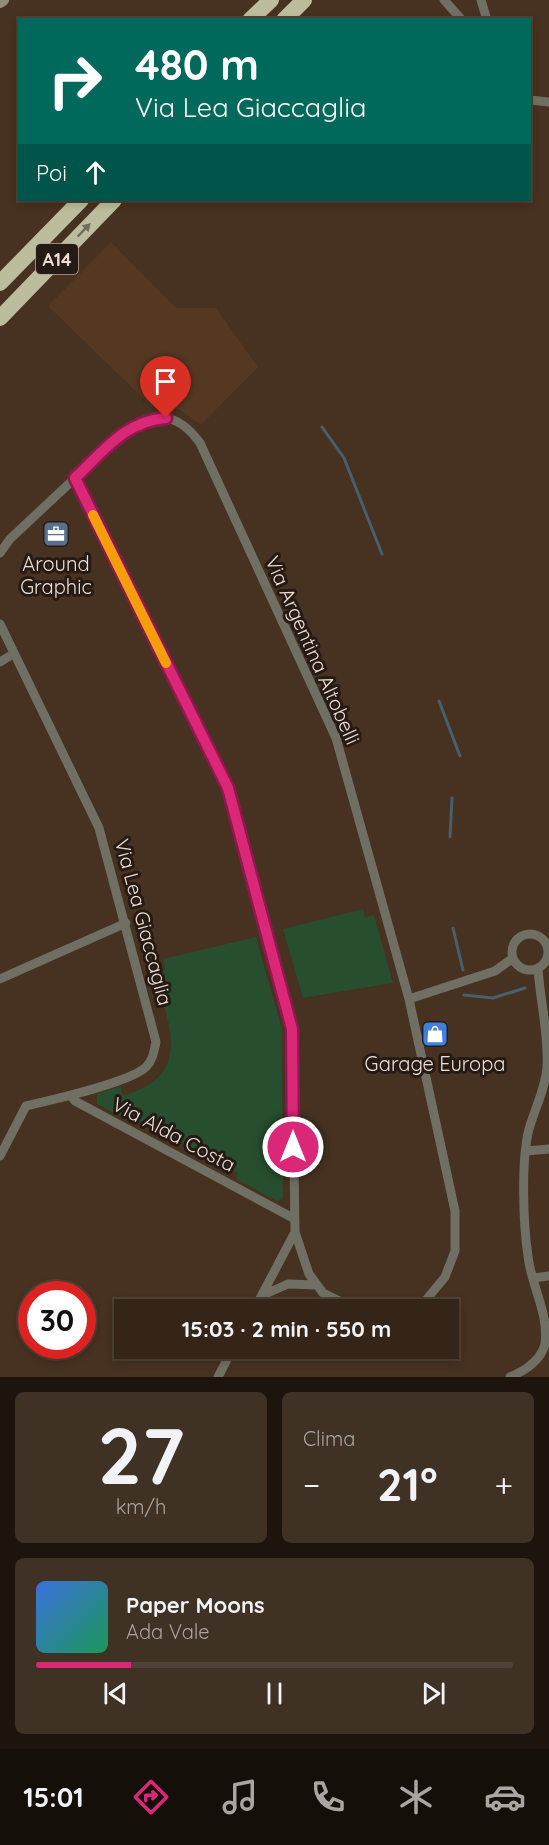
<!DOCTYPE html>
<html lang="it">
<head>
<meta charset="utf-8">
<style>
  body { margin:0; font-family:Quicksand,sans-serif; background:#403125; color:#f1f3f6; height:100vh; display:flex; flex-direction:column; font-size:22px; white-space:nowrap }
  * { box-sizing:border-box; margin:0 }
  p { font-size:20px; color:#aaa5a2 }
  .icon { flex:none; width:33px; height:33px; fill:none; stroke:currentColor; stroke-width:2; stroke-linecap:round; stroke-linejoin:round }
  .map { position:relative; height:1377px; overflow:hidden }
  .sheet { display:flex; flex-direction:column; gap:15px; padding:15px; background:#1d140d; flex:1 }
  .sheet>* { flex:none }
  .hud { position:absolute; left:18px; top:18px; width:513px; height:183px; border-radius:0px; box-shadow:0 3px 9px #0003,0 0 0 2px #4f4237; background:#00695c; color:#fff; overflow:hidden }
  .speed { position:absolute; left:18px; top:1281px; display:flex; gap:12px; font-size:30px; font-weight:700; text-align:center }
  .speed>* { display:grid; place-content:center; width:78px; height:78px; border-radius:50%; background:#352518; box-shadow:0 3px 9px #0003,0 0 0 2px #4f4237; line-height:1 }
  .speed .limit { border:9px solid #d22; background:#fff; color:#111 }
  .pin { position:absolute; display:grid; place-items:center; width:51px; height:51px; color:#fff; margin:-62px -26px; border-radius:50% 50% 50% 0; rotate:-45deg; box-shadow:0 0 6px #0007 }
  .pin .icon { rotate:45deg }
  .me { position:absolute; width:66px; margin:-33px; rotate:0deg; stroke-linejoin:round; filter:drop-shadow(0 0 4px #0008) }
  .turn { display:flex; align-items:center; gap:21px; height:126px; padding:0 18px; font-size:27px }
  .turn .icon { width:78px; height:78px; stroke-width:2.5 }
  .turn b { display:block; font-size:42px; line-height:51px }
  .then { display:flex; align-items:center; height:57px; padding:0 18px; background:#0003; gap:12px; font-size:22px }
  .big { font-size:45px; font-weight:700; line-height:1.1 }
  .sheet .card { flex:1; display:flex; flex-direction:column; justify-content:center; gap:9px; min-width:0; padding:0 21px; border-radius:9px; background:#403125 }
  .sheet .dial { align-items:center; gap:0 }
  .dial b { font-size:78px; line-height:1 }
  .song { display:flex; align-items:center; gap:18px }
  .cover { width:72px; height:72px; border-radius:9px; background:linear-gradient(135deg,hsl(220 70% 55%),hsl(150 70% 35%)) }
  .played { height:6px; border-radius:3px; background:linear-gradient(90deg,#db2777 20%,#4f4237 20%) }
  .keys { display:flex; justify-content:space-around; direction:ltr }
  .heat { display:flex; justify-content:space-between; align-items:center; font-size:33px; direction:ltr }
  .sheet .tiles { flex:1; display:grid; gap:15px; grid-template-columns:1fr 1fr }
  .card:last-child { grid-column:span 2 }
  .trip { position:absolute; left:114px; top:1299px; width:345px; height:60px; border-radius:0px; background:#352518; box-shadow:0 3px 9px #0003,0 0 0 2px #4f4237; font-weight:700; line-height:60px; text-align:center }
  .dock { display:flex; height:96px; justify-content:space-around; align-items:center; background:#150f0a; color:#aaa5a2 }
  .dock .icon { width:42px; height:42px }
  .dock .selected { color:#db2777 }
  .dock b { font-size:27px; color:#f1f3f6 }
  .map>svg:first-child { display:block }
  .built { fill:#553822 }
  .green { fill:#274e2f }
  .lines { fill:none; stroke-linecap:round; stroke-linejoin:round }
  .stream { stroke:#475f6e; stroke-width:3 }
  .minor { stroke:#6f6f63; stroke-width:9 }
  .secondary { stroke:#8e8f7b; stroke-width:12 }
  .motorway { stroke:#bcbd9e; stroke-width:16 }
  .oneway { fill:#716c59 }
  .route-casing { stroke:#8e194d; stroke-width:15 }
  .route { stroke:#db2777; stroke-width:10 }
  .slow { stroke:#f59e0b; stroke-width:10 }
  .labels { text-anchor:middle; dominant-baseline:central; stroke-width:6; stroke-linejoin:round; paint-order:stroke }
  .shield { fill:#261b14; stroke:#b1a49a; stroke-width:1.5 }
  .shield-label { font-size:18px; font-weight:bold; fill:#edded4 }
  .poi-label { font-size:20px; fill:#edded4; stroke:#261b14 }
  .street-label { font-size:20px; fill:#edded4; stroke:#261b14 }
</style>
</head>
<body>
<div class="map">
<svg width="549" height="1377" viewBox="0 0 549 1377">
  <rect width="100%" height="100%" fill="#473120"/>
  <!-- built -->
  <path class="built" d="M111,242L176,308H216L258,367L201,425L179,409L152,407L48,306Z"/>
  <!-- green -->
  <path class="green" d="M363,909L365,917L374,915L393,983L303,998L283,929Z
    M256,937L282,1029L283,1199L277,1201L236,1179L238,1173L138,1120L135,1124L97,1104V1094L121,1086L122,1096C194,1076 169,1026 155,973L165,970L163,959Z"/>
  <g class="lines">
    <!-- stream -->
    <path class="stream" d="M322,427L344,458L382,554
      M439,701L460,756
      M450,837L452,798
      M453,928L463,970
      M464,995L493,998L525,988"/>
    <!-- minor -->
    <path class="minor" d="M444,0L462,20
      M481,0L487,20
      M530,100L549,102
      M75,478L229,788L292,1029L295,1232L309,1274L323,1293L358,1310
      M0,553L10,539L123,433C155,412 177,411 200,443L336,738L409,999L455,1211V1251L445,1277L426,1300L404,1310
      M0,624L99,828L156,1042C154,1051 153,1060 146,1067C129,1083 51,1100 26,1106L0,1156
      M0,662L13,654
      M512 952a18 18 0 1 1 36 0a18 18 0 1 1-36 0Z
      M0,979L126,923
      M409,999L495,971L513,958
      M71,1096L75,1101L293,1218
      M526,1151L549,1149
      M533,1278L549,1276
      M263,1295L288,1284L317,1285
      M254,1310L295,1232
      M218,1377L233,1348
      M510,1377C524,1371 541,1360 545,1344C549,1312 531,1286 528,1256C523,1223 521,1160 529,1129C535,1108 545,1090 547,1068C549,1034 540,1001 538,968"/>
    <!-- secondary -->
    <path class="secondary" d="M0,2L3,0"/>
    <!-- motorway -->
    <path class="motorway" d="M250,20L271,0
      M284,20L304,0
      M0,283L81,200
      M0,318L114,200"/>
  </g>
  <!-- one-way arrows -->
  <defs><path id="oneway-solid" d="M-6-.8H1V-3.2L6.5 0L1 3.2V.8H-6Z" transform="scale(1.5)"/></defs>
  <use class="oneway" href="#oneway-solid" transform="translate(84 230) rotate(-46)"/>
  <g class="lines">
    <defs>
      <path id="route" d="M166,418C125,421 103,452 75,478L228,788L292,1029L293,1147"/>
    </defs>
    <!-- route casing -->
    <use href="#route" class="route-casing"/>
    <!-- route -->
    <use href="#route" class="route"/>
    <!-- slow -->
    <path class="slow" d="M93,515L166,663"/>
  </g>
  <!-- icons -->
  <defs>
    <symbol id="office-square" viewBox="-11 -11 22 22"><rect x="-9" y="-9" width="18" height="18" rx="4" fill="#5c6f8a" stroke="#261b14"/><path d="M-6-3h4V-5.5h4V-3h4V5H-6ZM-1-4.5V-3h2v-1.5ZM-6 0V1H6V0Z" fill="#fff"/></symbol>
    <symbol id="shop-square" viewBox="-11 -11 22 22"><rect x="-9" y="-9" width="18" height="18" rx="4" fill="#3f7fe0" stroke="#261b14"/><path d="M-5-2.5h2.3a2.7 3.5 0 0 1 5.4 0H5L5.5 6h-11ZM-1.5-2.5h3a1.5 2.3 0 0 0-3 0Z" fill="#fff"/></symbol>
  </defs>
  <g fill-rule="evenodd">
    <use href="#office-square" x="41" y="519" width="30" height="30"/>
    <use href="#shop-square" x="420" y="1019" width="30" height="30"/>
  </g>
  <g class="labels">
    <!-- shield labels -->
    <rect class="shield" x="36" y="244" width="42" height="30" rx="4.5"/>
    <g class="shield-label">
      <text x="57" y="259">A14</text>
    </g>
    <!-- poi labels -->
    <g class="poi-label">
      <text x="56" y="563">Around<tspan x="56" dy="23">Graphic</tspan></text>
      <text x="435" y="1063">Garage Europa</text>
    </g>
    <!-- street labels -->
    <g class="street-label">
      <text transform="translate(313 650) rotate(66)">Via Argentina Altobelli</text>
      <text transform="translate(144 922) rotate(75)">Via Lea Giaccaglia</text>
      <text transform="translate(174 1134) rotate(28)">Via Alda Costa</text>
    </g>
  </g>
</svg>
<div class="speed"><div class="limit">30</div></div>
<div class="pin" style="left:166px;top:418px;background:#d93025"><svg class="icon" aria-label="arrive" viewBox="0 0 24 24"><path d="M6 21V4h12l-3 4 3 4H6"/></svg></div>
<svg class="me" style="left:293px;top:1147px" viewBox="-20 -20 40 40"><circle r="17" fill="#db2777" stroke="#fff" stroke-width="3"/><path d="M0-11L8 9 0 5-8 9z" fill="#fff"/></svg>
<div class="trip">15:03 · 2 min · 550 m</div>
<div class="hud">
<div class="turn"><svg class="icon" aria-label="right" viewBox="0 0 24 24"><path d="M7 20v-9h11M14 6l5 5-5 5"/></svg><div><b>480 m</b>Via Lea Giaccaglia</div></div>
<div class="then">Poi<svg class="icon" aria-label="ahead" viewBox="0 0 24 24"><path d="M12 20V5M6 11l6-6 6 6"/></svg></div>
</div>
</div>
<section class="sheet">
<div class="tiles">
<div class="card dial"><b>27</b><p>km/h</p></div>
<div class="card"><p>Clima</p>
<div class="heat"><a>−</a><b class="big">21°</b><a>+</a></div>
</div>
<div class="card">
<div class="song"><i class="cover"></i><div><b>Paper Moons</b><p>Ada Vale</p></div></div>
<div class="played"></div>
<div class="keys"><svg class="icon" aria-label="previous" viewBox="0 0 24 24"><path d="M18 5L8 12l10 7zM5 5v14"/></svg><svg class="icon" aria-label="pause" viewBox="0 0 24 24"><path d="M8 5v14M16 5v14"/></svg><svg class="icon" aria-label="next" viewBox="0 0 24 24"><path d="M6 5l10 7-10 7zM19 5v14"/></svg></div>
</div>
</div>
</section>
<nav class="dock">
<b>15:01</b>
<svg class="icon selected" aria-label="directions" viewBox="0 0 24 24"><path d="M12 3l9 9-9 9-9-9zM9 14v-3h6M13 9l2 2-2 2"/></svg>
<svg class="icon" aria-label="music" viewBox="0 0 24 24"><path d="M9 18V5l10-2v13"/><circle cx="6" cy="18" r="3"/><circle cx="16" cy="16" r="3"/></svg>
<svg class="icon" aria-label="phone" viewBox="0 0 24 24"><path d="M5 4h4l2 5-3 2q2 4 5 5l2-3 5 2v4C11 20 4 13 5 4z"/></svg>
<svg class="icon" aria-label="climate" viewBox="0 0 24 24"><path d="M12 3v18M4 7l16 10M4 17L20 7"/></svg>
<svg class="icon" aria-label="car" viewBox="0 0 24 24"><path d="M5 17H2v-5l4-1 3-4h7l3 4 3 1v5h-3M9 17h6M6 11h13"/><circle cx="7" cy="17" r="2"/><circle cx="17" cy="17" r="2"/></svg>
</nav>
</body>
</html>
